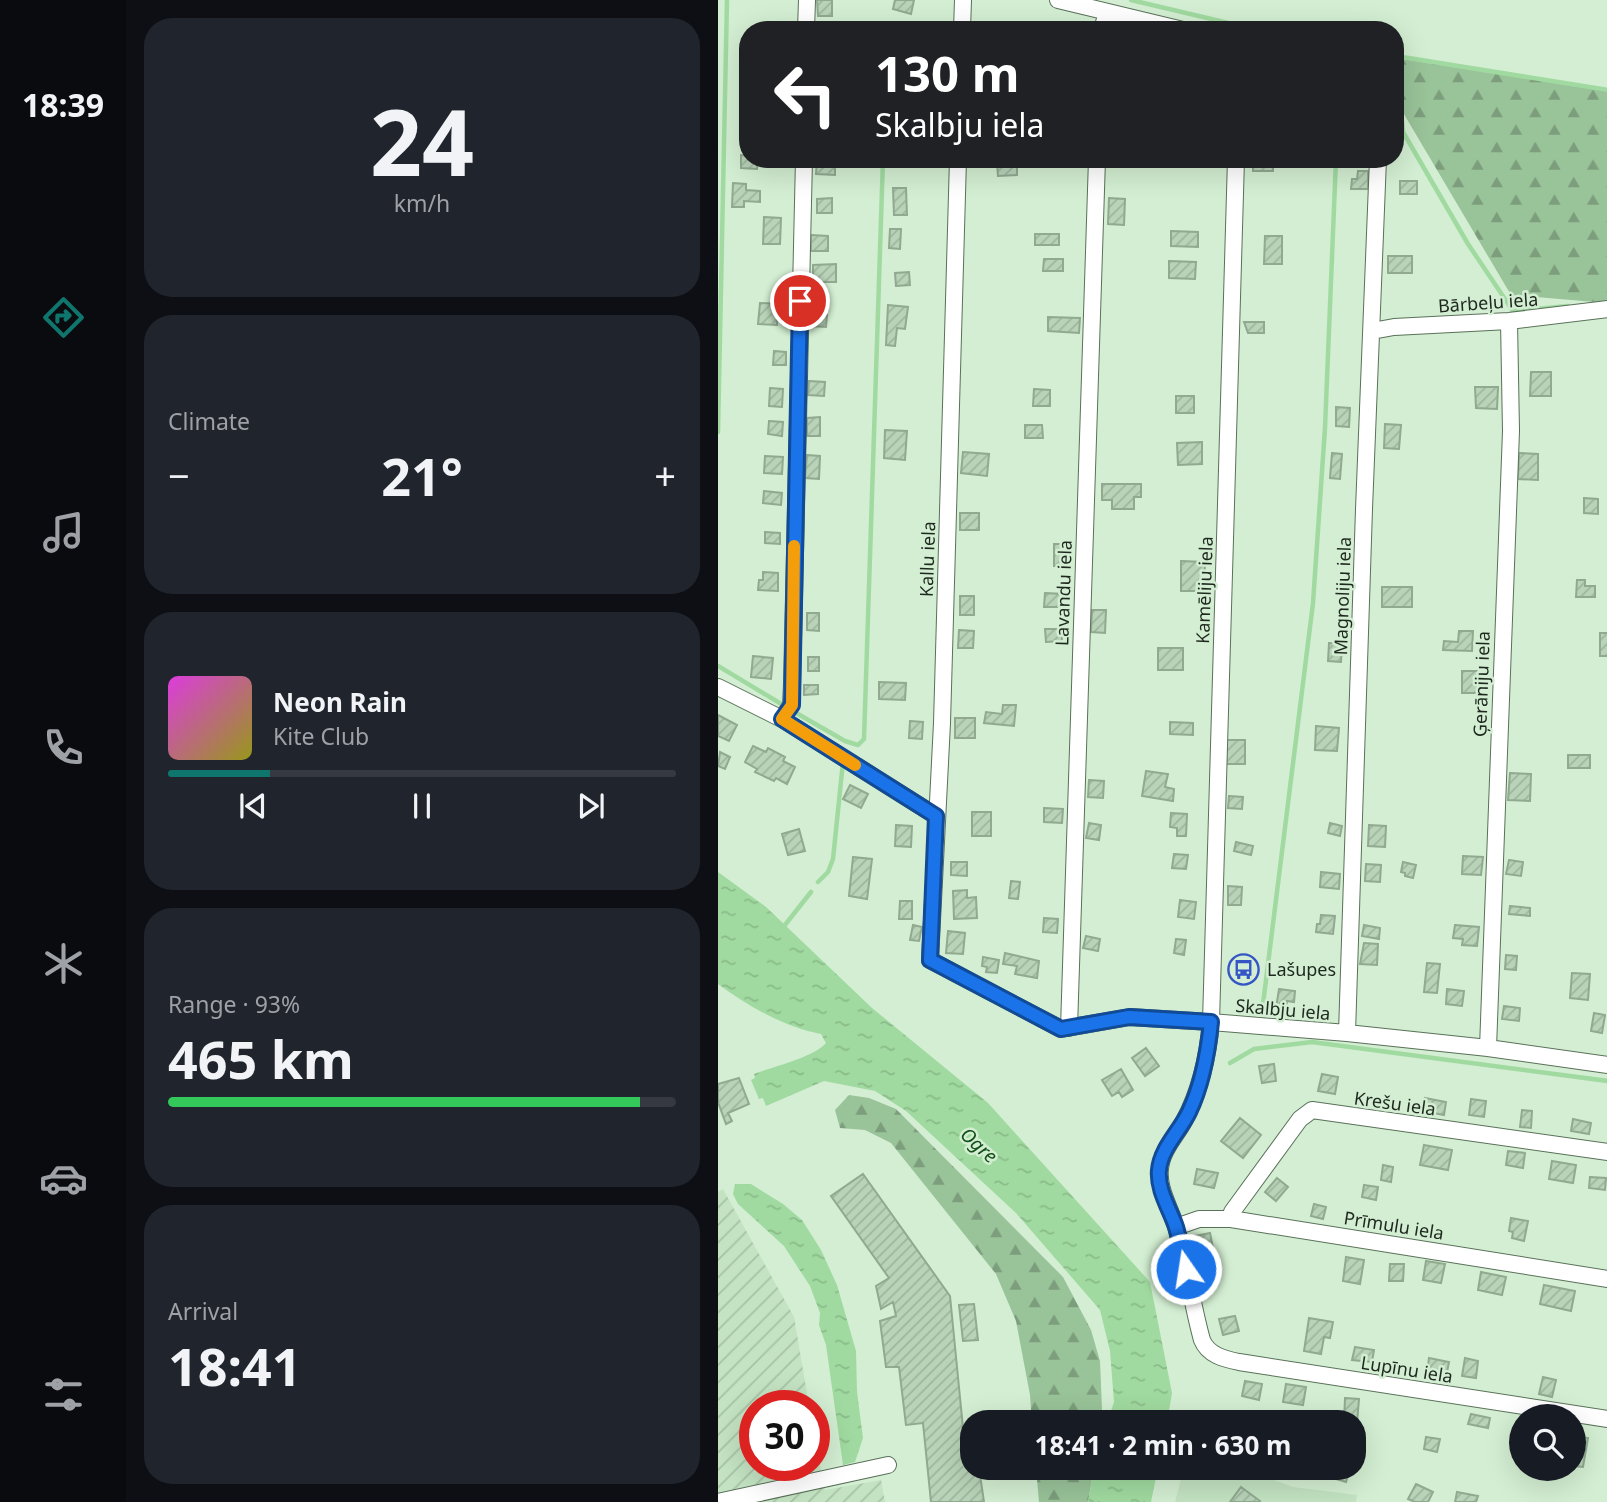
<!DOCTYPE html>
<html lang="en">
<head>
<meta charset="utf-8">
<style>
  body { margin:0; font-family:"Noto Sans",sans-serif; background:#20242c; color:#f1f3f6; height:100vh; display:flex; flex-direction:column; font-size:26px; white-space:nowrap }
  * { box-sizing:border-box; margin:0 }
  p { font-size:23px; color:#9ea1a6 }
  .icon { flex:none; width:38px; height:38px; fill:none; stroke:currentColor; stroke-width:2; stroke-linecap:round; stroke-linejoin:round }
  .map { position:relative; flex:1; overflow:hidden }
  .panel { display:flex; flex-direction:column; gap:18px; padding:18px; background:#0d0f14; width:592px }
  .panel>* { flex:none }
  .top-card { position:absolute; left:21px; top:21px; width:665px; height:147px; border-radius:28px; box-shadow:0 7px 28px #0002; background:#202124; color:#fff; overflow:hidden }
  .fabs { position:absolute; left:791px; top:1404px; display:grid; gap:14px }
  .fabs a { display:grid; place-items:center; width:77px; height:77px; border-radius:50%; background:#171b24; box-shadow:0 7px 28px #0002; font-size:35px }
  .speed { position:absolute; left:21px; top:1390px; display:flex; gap:14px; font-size:35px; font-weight:700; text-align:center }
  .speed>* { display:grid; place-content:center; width:91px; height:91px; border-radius:50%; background:#171b24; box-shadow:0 7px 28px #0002; line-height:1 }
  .speed .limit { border:10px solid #d22; background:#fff; color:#111 }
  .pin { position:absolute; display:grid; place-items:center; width:60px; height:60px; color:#fff; margin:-30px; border:4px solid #fff; border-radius:50%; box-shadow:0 2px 7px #0007 }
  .me { position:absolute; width:77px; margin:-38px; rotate:347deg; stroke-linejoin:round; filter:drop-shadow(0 0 5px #0008) }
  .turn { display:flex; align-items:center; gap:24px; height:147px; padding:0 21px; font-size:32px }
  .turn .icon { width:91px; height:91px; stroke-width:2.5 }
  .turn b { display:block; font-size:49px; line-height:60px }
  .big { font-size:52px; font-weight:700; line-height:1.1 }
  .panel .widget { flex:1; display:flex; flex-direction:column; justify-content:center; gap:10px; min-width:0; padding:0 24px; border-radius:28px; background:#20242c }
  .panel .dial { align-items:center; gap:0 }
  .dial b { font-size:91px; line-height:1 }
  .song { display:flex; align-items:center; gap:21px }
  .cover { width:84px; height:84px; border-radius:10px; background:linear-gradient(135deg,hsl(300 70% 55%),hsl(60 70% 35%)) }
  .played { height:7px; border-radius:4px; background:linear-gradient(90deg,#0f766e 20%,#363941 20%) }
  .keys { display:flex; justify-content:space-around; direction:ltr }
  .heat { display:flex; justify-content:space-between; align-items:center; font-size:38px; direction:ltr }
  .charge { height:10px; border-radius:5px; background:linear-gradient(90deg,#34c759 93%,#363941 0) }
  .trip { position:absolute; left:242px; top:1410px; width:406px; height:70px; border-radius:28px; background:#171b24; box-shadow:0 7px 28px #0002; font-weight:700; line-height:70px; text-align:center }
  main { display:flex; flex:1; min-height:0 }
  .tab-bar { display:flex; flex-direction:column; width:126px; justify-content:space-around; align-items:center; background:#090b0e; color:#9ea1a6 }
  .tab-bar .icon { width:49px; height:49px }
  .tab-bar .selected { color:#0f766e }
  .tab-bar b { font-size:32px; color:#f1f3f6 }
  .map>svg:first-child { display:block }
  .built { fill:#c3e3c2 }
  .industrial { fill:url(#industrial-furrows) }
  .forest { fill:url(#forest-firs) }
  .water { fill:url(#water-ripples) }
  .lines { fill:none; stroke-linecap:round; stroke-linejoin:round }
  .stream { stroke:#a0daa0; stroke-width:4.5 }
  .building { fill:url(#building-hatch); stroke:#90a98f; stroke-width:2 }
  .minor-casing { stroke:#597159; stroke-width:18 }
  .minor { stroke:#fff; stroke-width:16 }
  .route-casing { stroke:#114b97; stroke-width:18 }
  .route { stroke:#1a73e8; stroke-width:12 }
  .slow { stroke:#f59e0b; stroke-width:12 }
  .labels { text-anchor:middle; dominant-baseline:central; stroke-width:5; stroke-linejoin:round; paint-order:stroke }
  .street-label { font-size:18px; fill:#1e281e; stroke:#d3eed2 }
  .poi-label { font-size:18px; fill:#1e281e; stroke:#d3eed2; text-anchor:start }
  .water-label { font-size:19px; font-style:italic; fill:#124e17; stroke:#d3eed2 }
</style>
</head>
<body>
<main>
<nav class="tab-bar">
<b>18:39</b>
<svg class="icon selected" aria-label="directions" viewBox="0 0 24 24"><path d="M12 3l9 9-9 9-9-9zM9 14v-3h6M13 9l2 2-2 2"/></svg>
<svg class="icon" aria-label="music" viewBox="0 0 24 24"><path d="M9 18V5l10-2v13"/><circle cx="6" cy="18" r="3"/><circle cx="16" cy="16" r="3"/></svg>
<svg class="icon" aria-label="phone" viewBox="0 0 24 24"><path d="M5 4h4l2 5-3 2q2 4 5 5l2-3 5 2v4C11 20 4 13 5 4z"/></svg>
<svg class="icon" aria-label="climate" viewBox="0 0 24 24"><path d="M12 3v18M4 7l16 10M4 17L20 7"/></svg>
<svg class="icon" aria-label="car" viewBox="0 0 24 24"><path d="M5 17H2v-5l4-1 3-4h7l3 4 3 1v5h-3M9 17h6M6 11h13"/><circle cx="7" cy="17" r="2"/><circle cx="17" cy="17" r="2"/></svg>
<svg class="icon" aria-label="filters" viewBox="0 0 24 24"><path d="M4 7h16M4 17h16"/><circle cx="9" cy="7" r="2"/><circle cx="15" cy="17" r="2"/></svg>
</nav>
<section class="panel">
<div class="widget dial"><b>24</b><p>km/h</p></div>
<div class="widget"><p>Climate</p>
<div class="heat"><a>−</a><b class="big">21°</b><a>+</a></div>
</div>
<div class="widget">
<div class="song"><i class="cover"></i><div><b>Neon Rain</b><p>Kite Club</p></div></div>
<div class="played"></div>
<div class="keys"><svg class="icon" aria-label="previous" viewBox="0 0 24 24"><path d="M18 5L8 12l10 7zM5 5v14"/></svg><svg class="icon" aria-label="pause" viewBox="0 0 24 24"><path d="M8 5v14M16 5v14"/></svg><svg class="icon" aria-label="next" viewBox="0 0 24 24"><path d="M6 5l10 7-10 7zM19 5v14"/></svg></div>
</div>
<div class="widget"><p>Range · 93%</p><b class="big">465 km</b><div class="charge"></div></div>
<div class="widget"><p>Arrival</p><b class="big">18:41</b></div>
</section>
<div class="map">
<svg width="890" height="1502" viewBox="0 0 890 1502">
  <defs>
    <pattern id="industrial-furrows" width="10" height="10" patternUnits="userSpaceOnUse" patternTransform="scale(1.75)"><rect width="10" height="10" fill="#c3e3c2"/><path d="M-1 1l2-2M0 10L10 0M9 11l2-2" fill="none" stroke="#a7c3a6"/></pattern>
    <pattern id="forest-firs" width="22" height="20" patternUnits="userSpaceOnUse" patternTransform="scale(1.75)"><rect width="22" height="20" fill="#99c399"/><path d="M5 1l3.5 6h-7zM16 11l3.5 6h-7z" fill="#7c9e7c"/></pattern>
    <pattern id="water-ripples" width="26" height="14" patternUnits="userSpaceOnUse" patternTransform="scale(1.75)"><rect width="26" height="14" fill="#a0daa0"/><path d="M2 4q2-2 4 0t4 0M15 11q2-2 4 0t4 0" fill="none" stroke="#89bb89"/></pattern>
    <pattern id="building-hatch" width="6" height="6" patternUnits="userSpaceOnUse" patternTransform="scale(1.75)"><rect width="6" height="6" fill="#b8d3b8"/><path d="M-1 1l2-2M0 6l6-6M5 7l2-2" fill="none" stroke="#9eb59e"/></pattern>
  </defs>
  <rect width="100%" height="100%" fill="#d3eed2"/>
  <!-- built -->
  <path class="built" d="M466,1468H524L575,1487L639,1495L638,1502H457Z"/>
  <!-- industrial -->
  <path class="industrial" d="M5,1189L76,1317L91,1405H37V1465H96V1437L107,1490L163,1480L167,1502H0V1192Z"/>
  <!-- forest -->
  <path class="forest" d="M677,58L889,90V303L793,295L677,99Z
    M131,1095L151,1098L178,1109L345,1277L373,1330L382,1361L384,1410L381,1423H314L312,1395L298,1321L278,1274L173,1143L147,1130L122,1128L117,1110Z
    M318,1468H376L370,1502H321Z"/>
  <!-- water -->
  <path class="water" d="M0,872L48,907L154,1008L270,1103L432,1282L454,1393L449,1423H389L396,1402L392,1351L382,1310L298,1213L188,1111L157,1091L106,1081L48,1106L45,1098L41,1099L33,1080L37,1078L36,1074C57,1066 94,1058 108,1043L103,1034C66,1027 30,1006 0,984Z
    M17,1184H33L65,1204L84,1220L103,1250L119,1285L138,1351L139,1392L145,1438L137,1462L125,1465L108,1345L101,1325L102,1313L92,1286L66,1246L20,1204L15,1194Z
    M376,1468H440L433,1502H370Z"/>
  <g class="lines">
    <!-- stream -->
    <path class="stream" d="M413,0L540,30
      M678,56L685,132L750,244L795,311L850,306
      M678,56L890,90
      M0,432L9,0
      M0,666L65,705
      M80,714L127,741L140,745L146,739L165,159
      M100,882L110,872L115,859L125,762
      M63,930L93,892
      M545,1004L595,603L607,428L618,159
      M512,1063L536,1049L594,1042L890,1081"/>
  </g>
  <!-- building -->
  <path class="building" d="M99,0H114V16H100Z
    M177,0H196L193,14L175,9Z
    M23,155L30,156V159H40L39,169L23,168Z
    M99,159L117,160V175L98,174Z
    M535,159H555V171H535Z
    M299,162V175L280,176L279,163Z
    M640,171H650V189H633L634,179H639Z
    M682,181H699V194H682Z
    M15,183L28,184V190L42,191V202L26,201V207H14Z
    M175,188H188L189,215H176Z
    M114,198V213H99V199Z
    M391,198L407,199L406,225L390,224Z
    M46,217L63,218L62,244H45Z
    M172,229H183L182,249L171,248Z
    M453,231L480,232V247L453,246Z
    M317,234H341V245H317Z
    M93,235L110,236V251H93Z
    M547,236H564V264H546Z
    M670,256H694V273H670Z
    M326,259H345V271H325Z
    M451,261L478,262L477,279L451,278Z
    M118,264V282H95V265Z
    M191,272L192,285L178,286L177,273Z
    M42,303L60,304L59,325L40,324Z
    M170,305L190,307L187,329L179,328L177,346L168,345Z
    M93,314L109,315L108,327L92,326Z
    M330,317L362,318L361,333L330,331Z
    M526,322H546V333H530Z
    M56,351L68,352V365H55Z
    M813,372H833V396H812Z
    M91,381L107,382L106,396L90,395Z
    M757,387H780L779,409L758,408Z
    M52,388L65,389L64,407L51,406Z
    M316,389L332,390V406H315Z
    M458,396H476V413H458Z
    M618,407L632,408L631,427L618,426Z
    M102,417V436H89V418Z
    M51,421L65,422L64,436L50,434Z
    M667,424L683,425L681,449L666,448Z
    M307,425H324L325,438H307Z
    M167,430L189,431L187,460L166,458Z
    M484,442V464L460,465L459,443Z
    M245,452L271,454L269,476L243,473Z
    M614,453L624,454L622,479L612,478Z
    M801,453L820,454V480L800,479Z
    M89,455L102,456L101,479L87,478Z
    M47,456L65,457L64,474L46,473Z
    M384,484H423V497H416V509H394V500H384Z
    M46,491L64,493L63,505L45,503Z
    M866,498L880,499V514L866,513Z
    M242,513H261V530H242Z
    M47,532L62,533V544L47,543Z
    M336,544H350V566H336Z
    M463,561L487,562L486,591H463Z
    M45,572L60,573V591L40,590L41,580H45Z
    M859,580H867V586H877V597H858Z
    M664,587H694V607H664Z
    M327,593L346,594L345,607H326Z
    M242,596H256V615H242Z
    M374,610H388L387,633L373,632Z
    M89,613H101V631L89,630Z
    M327,629H343L344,641L328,642Z
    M241,630L256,631L255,648H240Z
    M741,631H755L754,651L725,650L726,641L740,642Z
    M882,633H890V656H882Z
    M611,643L624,644L623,662L610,661Z
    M440,648H465V670H440Z
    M35,656L55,658L53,679L33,677Z
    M90,657H101V671H90Z
    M744,671H766V693H744Z
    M161,682L188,683L187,700L161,699Z
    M86,685H100V694L86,695Z
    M285,705H298L296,726L266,723L268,712L284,714Z
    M0,715L19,725L11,741L0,736Z
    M237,718H257V738H237Z
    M192,721L205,722L204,739L191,738Z
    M452,722L475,723V735L452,734Z
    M598,726L621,728L619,751L597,750Z
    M509,740H527V764H508Z
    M35,746L48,752L50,748L67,757L65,761L77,767L69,784L58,778L56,781L37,772L39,769L27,762Z
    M2,752L12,757L7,769L0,766Z
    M850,755H872V768H850Z
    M428,771L450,774L447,787L456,789L455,801L424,796Z
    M792,773L813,774L812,801L790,800Z
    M371,780L386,781L385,798L370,797Z
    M132,785L150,794L143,808L125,799Z
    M511,796L525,797L524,809L510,808Z
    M326,808L345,809L344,823L326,822Z
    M254,812H273V836H254Z
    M453,813L469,814L468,836H459V828L452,827Z
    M371,823L383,825L381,840L368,838Z
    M612,823L624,826L622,836L610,833Z
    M178,825L194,826L193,847L177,846Z
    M651,825L668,826L667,847L650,846Z
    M81,829L87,851L70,855L64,834Z
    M518,842L535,846L533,855L516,851Z
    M456,854L470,855L468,869L454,868Z
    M745,856L765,857L763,875L744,874Z
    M135,857L154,859L149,899L131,896Z
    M791,860L805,862L803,876L788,874Z
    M233,862H249V876L233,875Z
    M685,862L698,865L695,878L687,876V873L683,872Z
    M648,864L663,865L662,882L647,881Z
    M603,872L622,874L621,889L602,887Z
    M293,881L302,882L300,899L291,898Z
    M510,886L524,887L523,905H510Z
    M249,890V898L258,897L259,918L236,919L235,891Z
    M462,900L478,902L476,919L460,917Z
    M182,901H194V919H181Z
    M792,906L812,908V916L791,914Z
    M603,915L617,916L615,934L598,932L599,924H602Z
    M326,918L340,919L339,933L325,932Z
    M195,925L204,927L201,941L192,940Z
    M646,925L662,928L661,939L644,936Z
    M737,925L761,927L759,946L744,945L745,939L735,938Z
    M230,931L247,933L245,954L228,953Z
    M368,936L382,939L380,951L365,948Z
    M458,939L468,940L466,955L456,953Z
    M646,943L660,944L659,965L642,964Z
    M287,953L321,961L319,978L297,974L299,966L285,964Z
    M788,955L799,956L798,970L787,969Z
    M265,957L281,960L279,973L268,972L269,967L264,966Z
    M709,963L722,964L719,993L706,992Z
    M854,973L872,974L870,1000L852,998Z
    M561,989L577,991L576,1002L569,1001L568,1009L558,1008Z
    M729,989L746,991L744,1006L728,1004Z
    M786,1006L802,1008L801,1021L784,1019Z
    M876,1013L887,1015L884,1033L873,1031Z
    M428,1048L441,1066L427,1076L414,1058Z
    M556,1064L558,1081L544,1083L541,1066Z
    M403,1069L415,1090L404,1097L401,1092L394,1096L384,1080Z
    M604,1074L620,1077L617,1094L600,1091Z
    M21,1078L31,1104L10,1113L14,1121L8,1124L0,1102V1084Z
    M707,1098L728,1102L726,1115L705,1111Z
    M753,1099L768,1101L766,1117L751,1115Z
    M804,1110L814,1111L813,1128L802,1127Z
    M522,1118L543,1135L525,1158L503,1141Z
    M855,1119L873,1123L871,1134L853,1131Z
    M706,1145L734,1150L730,1170L702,1165Z
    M790,1151L807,1153L805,1168L788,1165Z
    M834,1161L858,1165L855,1183L831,1179Z
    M665,1165L675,1167L673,1182L663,1180Z
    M479,1169L500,1173L496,1188L476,1184Z
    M145,1174L232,1296L246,1438L254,1437V1468H261L266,1502H213L205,1423L188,1425L181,1367H168L162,1321L178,1316L175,1302L163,1309L158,1286L171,1278L113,1196Z
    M872,1177L888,1178L887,1190L871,1188Z
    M559,1178L570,1187L558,1201L547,1192Z
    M646,1185L660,1187L658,1200L644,1197Z
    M596,1204L608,1207L605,1219L593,1216Z
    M793,1218L810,1221L806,1241L794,1238L795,1232L791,1231Z
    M492,1233L496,1253L481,1256L477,1236Z
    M628,1257L646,1260L642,1284L625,1281Z
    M708,1261L727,1264L723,1283L705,1280Z
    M672,1264H686L685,1281H671Z
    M763,1272L788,1277L784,1295L760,1290Z
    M826,1285L857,1291L853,1311L822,1304Z
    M256,1304L260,1340L245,1341L241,1305Z
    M517,1316L521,1331L505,1335L501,1319Z
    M591,1318L615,1322L612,1338L606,1337L603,1354L586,1351Z
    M637,1347L656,1350L654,1362L634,1360Z
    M711,1358L731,1362L728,1377L709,1374Z
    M747,1358L760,1361L758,1378L744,1376Z
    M825,1377L838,1380L834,1397L821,1394Z
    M527,1381L544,1384L541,1400L524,1396Z
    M568,1384L588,1387L585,1405L565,1402Z
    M627,1398L641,1399L639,1423L626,1422Z
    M753,1414L772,1418L770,1428L750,1424Z
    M856,1436L870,1438L865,1467L856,1466Z
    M708,1437L722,1439L719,1452L706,1449Z
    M618,1468H632L628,1482L615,1478Z
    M698,1484L715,1492L710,1502H697L690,1499Z
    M523,1487L542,1501L541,1502H512Z
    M739,1492L760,1496L758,1502H737Z"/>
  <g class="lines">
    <defs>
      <path id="minor" d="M340,0L465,30
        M88,30L89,0
        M244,30L245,0
        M384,30L389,12
        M240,159L224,723L212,960L343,1029L412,1017L493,1022L629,1033L770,1048L890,1065
        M518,159L493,1022C490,1055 482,1091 466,1121C459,1135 446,1147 443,1163C437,1186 453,1208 459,1230C469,1266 474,1304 484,1340C490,1355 506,1359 521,1362L890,1419
        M654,331L676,327L791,321L890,309
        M0,687L64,719L218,816
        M64,719L73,705L74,684L86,159
        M351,1028L379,159
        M629,1033L646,509L660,159
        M770,1048L793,431L791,321
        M513,1219L514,1212L582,1119L594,1110L890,1152
        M458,1227L481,1219H513L890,1279
        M0,1502L170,1465"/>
    </defs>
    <!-- minor casing -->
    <use href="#minor" class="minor-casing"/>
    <!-- minor -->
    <use href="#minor" class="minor"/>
  </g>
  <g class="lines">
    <defs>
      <path id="route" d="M82,301L74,705L64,719L218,816L212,960L343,1029L411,1017L493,1022C490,1052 484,1085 471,1112C462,1131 443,1148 441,1170C439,1190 452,1209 458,1227C462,1241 465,1255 468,1269"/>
    </defs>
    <!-- route casing -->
    <use href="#route" class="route-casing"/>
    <!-- route -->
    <use href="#route" class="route"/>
    <!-- slow -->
    <path class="slow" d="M76,546L74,705L64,719L137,765"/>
  </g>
  <!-- icons -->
  <defs>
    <symbol id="bus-ring" viewBox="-11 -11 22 22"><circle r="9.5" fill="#d3eed2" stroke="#3555c6" stroke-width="1.5"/><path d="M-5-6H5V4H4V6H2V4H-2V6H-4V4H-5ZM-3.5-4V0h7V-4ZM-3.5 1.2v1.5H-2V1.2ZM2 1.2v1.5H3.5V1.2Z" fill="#3555c6"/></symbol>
  </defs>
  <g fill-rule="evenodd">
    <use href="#bus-ring" x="508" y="952" width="35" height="35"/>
  </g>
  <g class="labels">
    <!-- street labels -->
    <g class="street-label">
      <text transform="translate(770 302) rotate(-4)">Bārbeļu iela</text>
      <text transform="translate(209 559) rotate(-88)">Kallu iela</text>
      <text transform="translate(486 590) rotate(-88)">Kamēliju iela</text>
      <text transform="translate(345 593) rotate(-88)">Lavandu iela</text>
      <text transform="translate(624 596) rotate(-88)">Magnoliju iela</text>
      <text transform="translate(763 684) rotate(-88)">Ģerāniju iela</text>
      <text transform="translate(565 1009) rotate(5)">Skalbju iela</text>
      <text transform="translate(677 1103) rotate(8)">Krešu iela</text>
      <text transform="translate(676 1225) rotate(9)">Prīmulu iela</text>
      <text transform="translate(689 1369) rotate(9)">Lupīnu iela</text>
    </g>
    <!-- poi labels -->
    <g class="poi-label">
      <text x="549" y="969">Lašupes</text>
    </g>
    <!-- water labels -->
    <g class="water-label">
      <text transform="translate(261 1145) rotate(42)">Ogre</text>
    </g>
  </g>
</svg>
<div class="fabs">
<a><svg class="icon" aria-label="search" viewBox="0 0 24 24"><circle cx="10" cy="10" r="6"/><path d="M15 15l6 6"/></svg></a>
</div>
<div class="speed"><div class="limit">30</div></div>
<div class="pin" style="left:82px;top:301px;background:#d93025"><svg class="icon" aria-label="arrive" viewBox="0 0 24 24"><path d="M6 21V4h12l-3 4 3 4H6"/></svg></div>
<svg class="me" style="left:468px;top:1269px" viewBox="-20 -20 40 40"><circle r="17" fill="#1a73e8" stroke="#fff" stroke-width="3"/><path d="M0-11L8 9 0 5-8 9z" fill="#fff"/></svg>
<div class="trip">18:41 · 2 min · 630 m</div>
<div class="top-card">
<div class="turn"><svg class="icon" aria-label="left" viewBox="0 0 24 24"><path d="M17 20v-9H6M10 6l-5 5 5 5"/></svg><div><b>130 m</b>Skalbju iela</div></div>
</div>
</div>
</main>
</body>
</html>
